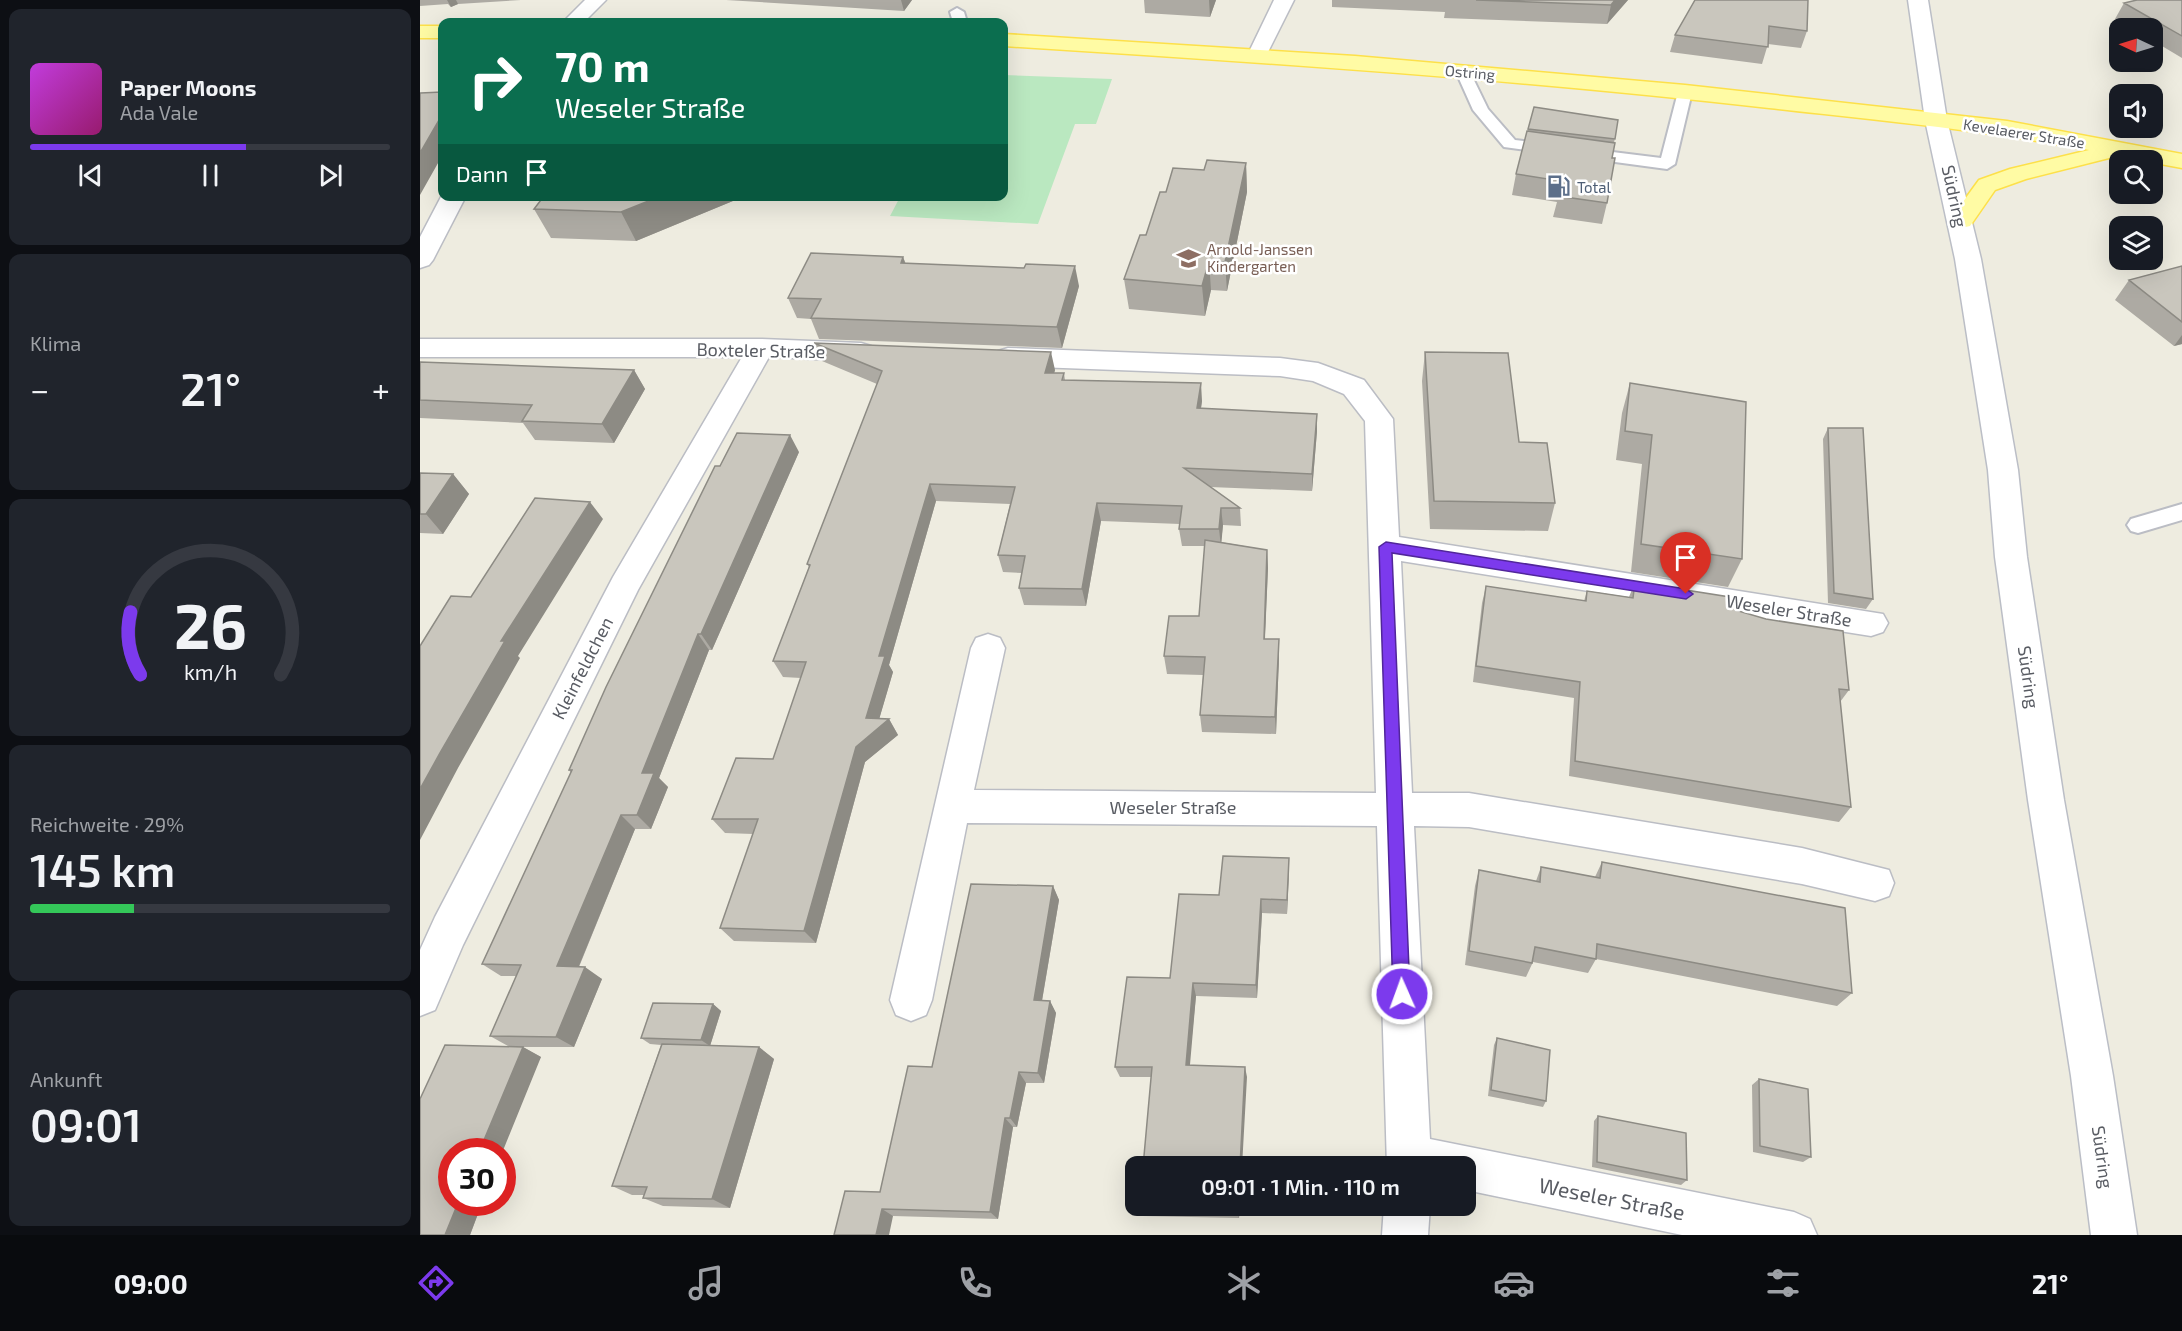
<!DOCTYPE html>
<html lang="de">
<head>
<meta charset="utf-8">
<style>
  body { margin:0; font-family:"Exo 2",sans-serif; background:#20242c; color:#f1f3f6; height:100vh; display:flex; flex-direction:column; font-size:22px; white-space:nowrap }
  * { box-sizing:border-box; margin:0 }
  p { font-size:20px; color:#9ea1a6 }
  .icon { flex:none; width:33px; height:33px; fill:none; stroke:currentColor; stroke-width:2; stroke-linecap:round; stroke-linejoin:round }
  .map { position:relative; flex:1; overflow:hidden }
  .side { display:flex; flex-direction:column; gap:9px; padding:9px; background:#0d0f14; width:420px }
  .side>* { flex:none }
  .top-card { position:absolute; left:18px; top:18px; width:570px; height:183px; border-radius:12px; box-shadow:0 6px 24px #0002; background:#0b6e4f; color:#fff; overflow:hidden }
  .needle { width:39px; rotate:274deg }
  .tools { position:absolute; left:1689px; top:18px; display:grid; gap:12px }
  .tools a { display:grid; place-items:center; width:54px; height:54px; border-radius:12px; background:#171b24; box-shadow:0 6px 24px #0002; font-size:30px }
  .speed { position:absolute; left:18px; top:1138px; display:flex; gap:12px; font-size:30px; font-weight:700; text-align:center }
  .speed>* { display:grid; place-content:center; width:78px; height:78px; border-radius:50%; background:#171b24; box-shadow:0 6px 24px #0002; line-height:1 }
  .speed .limit { border:9px solid #d22; background:#fff; color:#111 }
  .pin { position:absolute; display:grid; place-items:center; width:51px; height:51px; color:#fff; margin:-62px -26px; border-radius:50% 50% 50% 0; rotate:-45deg; box-shadow:0 0 6px #0007 }
  .pin .icon { rotate:45deg }
  .me { position:absolute; width:66px; margin:-33px; rotate:358deg; stroke-linejoin:round; filter:drop-shadow(0 0 4px #0008) }
  .turn { display:flex; align-items:center; gap:21px; height:126px; padding:0 18px; font-size:27px }
  .turn .icon { width:78px; height:78px; stroke-width:2.5 }
  .turn b { display:block; font-size:42px; line-height:51px }
  .then { display:flex; align-items:center; height:57px; padding:0 18px; background:#0003; gap:12px; font-size:22px }
  .big { font-size:45px; font-weight:600; line-height:1.1 }
  .side .tile { flex:1; display:flex; flex-direction:column; justify-content:center; gap:9px; min-width:0; padding:0 21px; border-radius:12px; background:#20242c }
  .side .dial { align-items:center; gap:0 }
  .dial svg { height:156px; overflow:visible; fill:none; stroke:#363941; stroke-width:7; stroke-linecap:round; text-anchor:middle }
  .dial text { fill:#f1f3f6; stroke:none }
  .song { display:flex; align-items:center; gap:18px }
  .cover { width:72px; height:72px; border-radius:9px; background:linear-gradient(135deg,hsl(290 70% 55%),hsl(320 70% 35%)) }
  .played { height:6px; border-radius:3px; background:linear-gradient(90deg,#7c3aed 60%,#363941 60%) }
  .keys { display:flex; justify-content:space-around; direction:ltr }
  .heat { display:flex; justify-content:space-between; align-items:center; font-size:33px; direction:ltr }
  .charge { height:9px; border-radius:4px; background:linear-gradient(90deg,#34c759 29%,#363941 0) }
  .trip { position:absolute; left:705px; top:1156px; width:351px; height:60px; border-radius:12px; background:#171b24; box-shadow:0 6px 24px #0002; font-weight:600; line-height:60px; text-align:center }
  .dock { display:flex; height:96px; justify-content:space-around; align-items:center; background:#090b0e; color:#9ea1a6 }
  .dock .icon { width:42px; height:42px }
  .dock .selected { color:#7c3aed }
  .dock b { font-size:27px; color:#f1f3f6 }
  main { display:flex; flex:1; min-height:0 }
  .map>svg:first-child { display:block }
  .green { fill:#bae8c0 }
  .lines { fill:none; stroke-linecap:round; stroke-linejoin:round }
  .service-casing { stroke:#bbbdc4; stroke-width:4 }
  .minor-casing { stroke:#bbbdc4; stroke-width:3 }
  .secondary-casing { stroke:#bbbec6; stroke-width:3 }
  .primary-casing { stroke:#fde04a; stroke-width:3 }
  .service { fill:#fff; fill-rule:evenodd }
  .minor { fill:#fff; fill-rule:evenodd }
  .secondary { fill:#fff; fill-rule:evenodd }
  .primary { fill:#fffba4; fill-rule:evenodd }
  .wall { fill:#adaaa3 }
  .shaded-wall { fill:#8d8b84 }
  .building { fill:#c9c6bd; stroke:#8d8b84; stroke-width:1.5 }
  .route { fill:#7c3aed; stroke:#51269a; stroke-width:1.5 }
  .labels { text-anchor:middle; dominant-baseline:central; stroke-width:5; stroke-linejoin:round; paint-order:stroke }
  .far-street-label { font-size:15px; fill:#595c63; stroke:#fff }
  .far-service-label { font-size:15px; fill:#4e5e75; stroke:#fff; text-anchor:start }
  .far-education-label { font-size:15px; fill:#785e54; stroke:#fff; text-anchor:start }
  .street-label { font-size:18px; fill:#595c63; stroke:#fff }
  .near-street-label { font-size:21px; fill:#595c63; stroke:#fff }
</style>
</head>
<body>
<main>
<section class="side">
<div class="tile">
<div class="song"><i class="cover"></i><div><b>Paper Moons</b><p>Ada Vale</p></div></div>
<div class="played"></div>
<div class="keys"><svg class="icon" aria-label="previous" viewBox="0 0 24 24"><path d="M18 5L8 12l10 7zM5 5v14"/></svg><svg class="icon" aria-label="pause" viewBox="0 0 24 24"><path d="M8 5v14M16 5v14"/></svg><svg class="icon" aria-label="next" viewBox="0 0 24 24"><path d="M6 5l10 7-10 7zM19 5v14"/></svg></div>
</div>
<div class="tile"><p>Klima</p>
<div class="heat"><a>−</a><b class="big">21°</b><a>+</a></div>
</div>
<div class="tile dial"><svg viewBox="0 0 100 80">
<path d="M14 69A42 42 0 1 1 86 69"/>
<path d="M14 69A42 42 0 0 1 9 37" stroke="#7c3aed"/>
<text x="50" y="56" font-size="32" font-weight="700">26</text>
<text x="50" y="72" font-size="11">km/h</text>
</svg></div>
<div class="tile"><p>Reichweite · 29%</p><b class="big">145 km</b><div class="charge"></div></div>
<div class="tile"><p>Ankunft</p><b class="big">09:01</b></div>
</section>
<div class="map">
<svg width="1762" height="1235" viewBox="0 0 1762 1235">
  <rect width="100%" height="100%" fill="#eeece0"/>
  <!-- green -->
  <path class="green" d="M584,75L692,79L676,124H655L618,224L470,216L480,197L584,196Z"/>
  <g class="lines">
    <defs>
      <path id="service" d="M537,8L544,12L547,22H533L530,12Z
        M1043,68L1050,72L1068,109L1095,140L1241,158L1258,92L1260,89H1270L1272,92L1255,164L1247,169L1084,147L1053,110L1036,72Z
        M1762,504V520L1718,533L1711,531L1707,525L1711,519Z"/>
      <path id="minor" d="M165,0H186L164,22H143Z
        M854,0H874L844,60H830L827,56Z
        M22,195L46,196L13,260L9,265L0,268V237Z
        M0,339H341L441,343L451,346L455,352L451,358L441,361L349,357L218,590L43,945L15,1010L0,1016V950L15,917L193,577L322,357H0Z
        M588,348L860,358L898,363L944,380L973,419L979,537L1463,614L1468,623L1463,632L1451,636L981,561L992,793H1049L1382,848L1469,870L1474,883L1469,896L1455,901L1382,884L1049,827L994,826L1010,1139L1374,1212L1390,1219L1397,1235H1262L1046,1190V1167H967L957,826L547,823L512,1000L506,1015L491,1021L476,1015L470,1000L551,648L556,638L568,634L580,638L585,648L554,790L956,793L945,421L924,394L893,381L860,376L588,366L578,363L574,357L578,351Z
        M964,1206H1010L1008,1235H962Z"/>
      <path id="secondary" d="M1488,0H1508L1527,120L1561,259L1598,470L1607,557L1644,800L1693,1076L1717,1235H1671L1651,1076L1608,800L1575,557L1568,470L1535,259L1505,120Z"/>
      <path id="primary" d="M0,26H22V38H0Z
        M584,34L935,56L1265,85L1587,121L1762,154V168L1697,156L1606,179L1575,190L1550,226L1541,228L1532,226L1529,221L1559,180L1590,169L1669,150C1563,130 1456,120 1349,108C1094,79 839,62 584,46Z"/>
    </defs>
    <!-- service casing -->
    <use href="#service" class="service-casing"/>
    <!-- minor casing -->
    <use href="#minor" class="minor-casing"/>
    <!-- secondary casing -->
    <use href="#secondary" class="secondary-casing"/>
    <!-- primary casing -->
    <use href="#primary" class="primary-casing"/>
    <!-- service -->
    <use href="#service" class="service"/>
    <!-- minor -->
    <use href="#minor" class="minor"/>
    <!-- secondary -->
    <use href="#secondary" class="secondary"/>
    <!-- primary -->
    <use href="#primary" class="primary"/>
  </g>
  <!-- wall -->
  <path class="wall" d="M0,0H101L38,4L31,7L28,4L0,6Z
    M306,0H492L484,11Z
    M724,0H796L790,17L725,13Z
    M912,0H1208L1187,24L1024,18L1025,12L912,7Z
    M1275,0L1387,31L1381,48L1348,44L1342,64L1250,52L1255,35Z
    M1762,0V58L1732,40V28H1712L1695,19L1704,3Z
    M1114,107L1198,120L1194,143L1187,203L1182,224L1133,217L1137,202L1092,195L1096,174Z
    M826,163L827,192L807,291L791,290L785,316L709,309L704,279L746,192L784,170Z
    M325,196L216,241L131,238L114,209Z
    M483,257L486,264L659,286L642,348L399,339L391,319L377,318L368,298Z
    M1762,266V344L1754,346L1695,300L1709,280Z
    M394,343L635,370L634,373H644L645,380L782,401L781,409L897,431L892,491L790,487L820,508L821,526L803,525L801,542L847,550L848,568L845,639L859,657L856,734L782,732L780,715L783,675L747,674L744,656L779,616L785,546H762L759,529L760,524L681,521L666,606L604,605L599,588L602,573L583,572L578,555L590,504L516,501L469,665L473,672L459,719H469L478,735L445,762L396,943L314,941L300,928L333,834L305,833L292,819L353,759L381,678L363,677L353,661L389,567L387,564L457,384L402,361Z
    M1005,352L1099,442L1135,503L1128,531L1010,529L1002,381Z
    M0,362L214,370L225,389L194,443L115,440L103,423L0,418Z
    M1210,383L1322,559L1308,587L1211,572L1222,464L1196,460L1202,413Z
    M1408,428L1453,599L1446,609L1408,603L1403,439Z
    M379,452L292,650H289L239,778L248,787L231,829H215L159,967L182,979L154,1047H103L121,1057L32,1203H62L50,1235H0L88,1046L70,1036L96,976H81L62,964L151,773L149,770L300,466Z
    M0,473L33,474L49,494L23,534L0,533Z
    M1215,582L1315,610L1429,690L1420,702L1431,807L1419,822L1149,776L1154,698L1053,682L1062,603L1066,586L1164,601L1167,591L1209,597Z
    M869,858L867,914L842,913L837,998L776,996L769,1065L827,1077H700L695,1067L750,978L799,895Z
    M1182,862L1432,993L1417,1006L1176,959L1168,973L1113,962L1106,977L1045,965L1055,886L1059,870L1116,881L1121,867L1175,877Z
    M633,886L639,900L622,1001H630L636,1013L624,1083H606L597,1127H593L578,1219L473,1216L414,1235L460,1192L512,1067Z
    M293,1004L301,1011L290,1046L339,1047L354,1059L310,1208L243,1206L223,1198L224,1195H212L192,1186L241,1045L230,1044L221,1038Z
    M1077,1038L1126,1101L1123,1107L1068,1096L1074,1045Z
    M1339,1079L1391,1157L1383,1162L1333,1152L1332,1085Z
    M1178,1116L1267,1180L1261,1185L1172,1167L1174,1121Z
    M820,1206L819,1218L723,1216L719,1208Z"/>
  <!-- shaded-wall -->
  <path class="shaded-wall" d="M27,0H36L38,4L31,7Z
    M481,0H492L484,11Z
    M789,0H796L790,17Z
    M1195,0H1208L1187,24L1191,5Z
    M22,115V156L0,195V153Z
    M826,163L827,192L807,291L805,262Z
    M241,196H325L216,241L201,212Z
    M483,257L490,277L481,263Z
    M789,261L791,290L785,316L782,286Z
    M655,266L659,286L642,348L637,327Z
    M1762,335V344L1754,346Z
    M631,352L635,370L629,391L625,373Z
    M214,370L225,389L194,443L182,424Z
    M781,383L782,401L778,426L777,408Z
    M897,414V431L892,491V474Z
    M370,435L379,452L292,650L281,634Z
    M33,474L49,494L23,534L6,514Z
    M510,484L516,501L469,665L473,672L456,730L469,719L478,735L445,762L396,943L384,931L436,747L446,718L459,656Z
    M170,502L183,519L98,656L100,658L38,768L0,840V789L81,641Z
    M677,503L681,521L666,606L662,589Z
    M801,508L803,525L801,547L799,529Z
    M847,550L848,568L844,657V639Z
    M278,634L289,650L239,778L248,787L231,829L217,815L222,773Z
    M859,639V657L856,734L855,717Z
    M201,815L215,829L154,978L137,966Z
    M869,858V872L867,914V900Z
    M633,886L639,900L620,1012L614,1000Z
    M841,899L842,913L837,998L836,985Z
    M165,967L182,979L154,1047L136,1037Z
    M773,983L776,996L769,1076L766,1065Z
    M630,1001L636,1013L624,1083L618,1073Z
    M293,1004L301,1011L290,1046L281,1040Z
    M103,1047L121,1057L82,1153V1152H59Z
    M339,1047L354,1059L310,1208L292,1199Z
    M825,1067L827,1077L822,1167H820Z
    M599,1072L606,1083L597,1127L590,1118Z
    M585,1118L593,1127L578,1219L570,1212Z
    M38,1203H62L50,1235H25Z
    M817,1206H820L819,1218L817,1210Z
    M462,1209L473,1216L469,1235H456Z"/>
  <!-- building -->
  <path class="building" d="M1056,0H1195L1191,5Z
    M1275,0H1388L1387,31L1349,26L1348,47L1255,35Z
    M1717,0H1762V36L1704,3Z
    M22,92V115L0,153V93Z
    M1114,107L1198,120L1195,139L1108,129Z
    M1107,131L1195,143L1192,158H1195L1187,203L1138,196L1141,181L1096,174Z
    M787,160L826,163L805,262L789,261L782,286L704,279L720,235H726L740,192H746L753,168L784,170Z
    M124,196H241L201,212L114,209Z
    M391,253L483,257L481,263L604,268L606,264L655,266L637,327L391,318L401,299L368,298Z
    M1762,266V322L1709,280Z
    M394,343L631,352L625,373H644L642,380L781,383L777,408L897,414L892,474L764,468L820,508H801L799,529H759L762,506L677,503L662,589L599,588L605,556L578,555L595,487L510,484L459,656H465L446,718L469,719L436,747L384,931L300,928L338,819H292L316,758L353,759L386,662L353,661L390,565L387,564L462,371Z
    M1005,352L1088,353L1099,442L1127,443L1135,503L1014,501Z
    M0,362L214,370L182,424L102,421L112,405L0,400Z
    M1210,383L1326,402L1322,559L1221,544L1232,435L1205,431Z
    M1408,428H1443L1453,599L1414,593Z
    M317,433L370,435L281,634H278L222,773H234L217,815H201L137,966L165,967L136,1037L70,1036L101,965L62,964L152,770H149L186,687L295,466H300Z
    M0,473L33,474L6,514H0Z
    M115,498L170,502L81,641H85L20,753L0,789V646L31,596L51,597Z
    M785,540L847,550L844,639H859L855,717L780,715L785,657L744,656L749,616H779Z
    M1215,582L1316,598L1315,610L1346,619L1423,631L1429,690L1419,689L1431,807L1155,761L1160,682L1056,666L1066,586L1166,601L1167,591L1213,598Z
    M803,856L869,858L867,900L841,899L836,985L773,983L766,1065L825,1067L820,1167H723L732,1067H695L707,977L750,978L759,894L799,895Z
    M1182,862L1425,908L1432,993L1177,944L1176,959L1115,947L1112,963L1049,951L1059,870L1120,882L1121,867L1180,878Z
    M551,884L633,886L614,1000L630,1001L618,1073L599,1072L590,1118H585L570,1212L462,1209L456,1235H414L425,1191L460,1192L488,1066L512,1067Z
    M233,1003L293,1004L281,1040L221,1038Z
    M1077,1038L1130,1050L1126,1101L1071,1090Z
    M242,1044L339,1047L292,1199L223,1198L227,1187L192,1186Z
    M25,1045L103,1047L59,1152H32V1203H38L25,1235H30H0V1099Z
    M1339,1079L1388,1089L1391,1157L1340,1146Z
    M1178,1116L1266,1133L1267,1180L1177,1162Z
    M719,1206H817V1210L719,1208Z"/>
  <!-- route -->
  <path class="route" d="M966,542L1266,589L1273,594L1266,599L972,553L990,994L988,1000L982,1003L976,1000L973,994L959,547Z"/>
  <!-- icons -->
  <defs>
    <symbol id="fuel-bare" viewBox="-9 -9 18 18"><path d="M-5.5-6h7V0h2V4h1.3V-2.5L3-4.5l.8-.8L6-3V5H2.5V1h-1V6h-7ZM-4.2-4.7v3.2H.2V-4.7Z" fill="#5c6f8a" stroke="#fff" stroke-width="2.5" paint-order="stroke"/></symbol>
    <symbol id="school-bare" viewBox="-9 -9 18 18"><path d="M0-5L7-2L0 1L-7-2ZM-4 1L0 2.5L4 1V4Q0 6-4 4Z" fill="#8d6e63" stroke="#fff" stroke-width="2.5" paint-order="stroke"/></symbol>
  </defs>
  <g fill-rule="evenodd">
    <use href="#fuel-bare" x="1122" y="170" width="33" height="33"/>
    <use href="#school-bare" x="752" y="242" width="33" height="33"/>
  </g>
  <g class="labels">
    <!-- far-street labels -->
    <g class="far-street-label">
      <text transform="translate(1050 72) rotate(5)">Ostring</text>
      <text transform="translate(1604 133) rotate(9)">Kevelaerer Straße</text>
    </g>
    <!-- far-service labels -->
    <g class="far-service-label">
      <text x="1157" y="187">Total</text>
    </g>
    <!-- far-education labels -->
    <g class="far-education-label">
      <text x="787" y="249">Arnold-Janssen<tspan x="787" dy="17">Kindergarten</tspan></text>
    </g>
    <!-- street labels -->
    <g class="street-label">
      <text transform="translate(1535 196) rotate(78)">Südring</text>
      <text transform="translate(341 350) rotate(1)">Boxteler Straße</text>
      <text transform="translate(1369 610) rotate(9)">Weseler Straße</text>
      <text transform="translate(162 668) rotate(-63)">Kleinfeldchen</text>
      <text transform="translate(1609 677) rotate(82)">Südring</text>
      <text x="753" y="807">Weseler Straße</text>
      <text transform="translate(1683 1157) rotate(82)">Südring</text>
    </g>
    <!-- near-street labels -->
    <g class="near-street-label">
      <text transform="translate(1192 1198) rotate(11)">Weseler Straße</text>
    </g>
  </g>
</svg>
<div class="tools">
<a><svg class="needle" viewBox="-14 -14 28 28"><path d="M0-13l5 13h-10z" fill="#e53935"/><path d="M0 13l5-13h-10z" fill="#9ea1a6"/></svg></a>
<a><svg class="icon" aria-label="sound" viewBox="0 0 24 24"><path d="M4 9h4l5-4v14l-5-4H4zM17 9q2 3 0 6"/></svg></a>
<a><svg class="icon" aria-label="search" viewBox="0 0 24 24"><circle cx="10" cy="10" r="6"/><path d="M15 15l6 6"/></svg></a>
<a><svg class="icon" aria-label="layers" viewBox="0 0 24 24"><path d="M12 4l9 5-9 5-9-5zM3 14l9 5 9-5"/></svg></a>
</div>
<div class="speed"><div class="limit">30</div></div>
<div class="pin" style="left:1266px;top:594px;background:#d93025"><svg class="icon" aria-label="arrive" viewBox="0 0 24 24"><path d="M6 21V4h12l-3 4 3 4H6"/></svg></div>
<svg class="me" style="left:982px;top:994px" viewBox="-20 -20 40 40"><circle r="17" fill="#7c3aed" stroke="#fff" stroke-width="3"/><path d="M0-11L8 9 0 5-8 9z" fill="#fff"/></svg>
<div class="trip">09:01 · 1 Min. · 110 m</div>
<div class="top-card">
<div class="turn"><svg class="icon" aria-label="right" viewBox="0 0 24 24"><path d="M7 20v-9h11M14 6l5 5-5 5"/></svg><div><b>70 m</b>Weseler Straße</div></div>
<div class="then">Dann<svg class="icon" aria-label="arrive" viewBox="0 0 24 24"><path d="M6 21V4h12l-3 4 3 4H6"/></svg></div>
</div>
</div>
</main>
<nav class="dock">
<b>09:00</b>
<svg class="icon selected" aria-label="directions" viewBox="0 0 24 24"><path d="M12 3l9 9-9 9-9-9zM9 14v-3h6M13 9l2 2-2 2"/></svg>
<svg class="icon" aria-label="music" viewBox="0 0 24 24"><path d="M9 18V5l10-2v13"/><circle cx="6" cy="18" r="3"/><circle cx="16" cy="16" r="3"/></svg>
<svg class="icon" aria-label="phone" viewBox="0 0 24 24"><path d="M5 4h4l2 5-3 2q2 4 5 5l2-3 5 2v4C11 20 4 13 5 4z"/></svg>
<svg class="icon" aria-label="climate" viewBox="0 0 24 24"><path d="M12 3v18M4 7l16 10M4 17L20 7"/></svg>
<svg class="icon" aria-label="car" viewBox="0 0 24 24"><path d="M5 17H2v-5l4-1 3-4h7l3 4 3 1v5h-3M9 17h6M6 11h13"/><circle cx="7" cy="17" r="2"/><circle cx="17" cy="17" r="2"/></svg>
<svg class="icon" aria-label="filters" viewBox="0 0 24 24"><path d="M4 7h16M4 17h16"/><circle cx="9" cy="7" r="2"/><circle cx="15" cy="17" r="2"/></svg>
<b>21°</b>
</nav>
</body>
</html>
